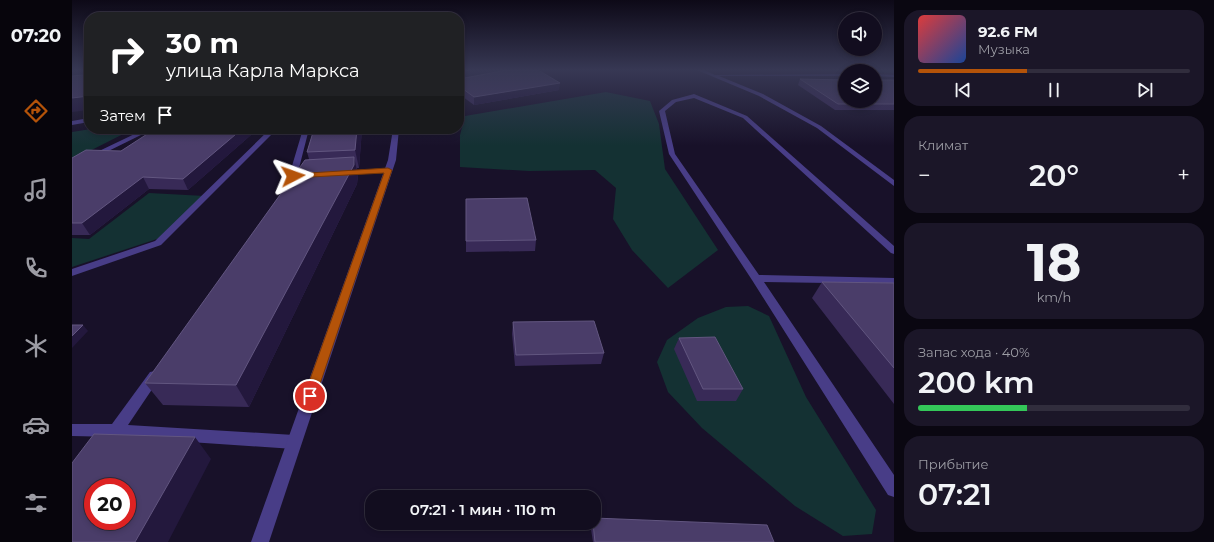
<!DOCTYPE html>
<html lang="ru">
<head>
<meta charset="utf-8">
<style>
  body { margin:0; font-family:Montserrat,sans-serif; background:#1b1628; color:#f1f3f6; height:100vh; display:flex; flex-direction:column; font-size:15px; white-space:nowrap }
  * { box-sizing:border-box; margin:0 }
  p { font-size:13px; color:#9c9ca4 }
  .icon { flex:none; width:22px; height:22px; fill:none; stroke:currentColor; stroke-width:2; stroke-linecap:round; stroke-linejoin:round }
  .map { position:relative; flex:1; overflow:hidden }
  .side { display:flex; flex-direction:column; gap:10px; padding:10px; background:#0a0711; width:320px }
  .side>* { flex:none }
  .hud { position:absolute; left:12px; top:12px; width:380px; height:122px; border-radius:16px; box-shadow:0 2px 6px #0003,0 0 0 1px #312d3d; background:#202124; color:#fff; overflow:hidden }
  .buttons { position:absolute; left:766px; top:12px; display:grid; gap:8px }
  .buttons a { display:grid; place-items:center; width:44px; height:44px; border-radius:50%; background:#120d1f; box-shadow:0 2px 6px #0003,0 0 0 1px #312d3d; font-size:20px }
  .speed { position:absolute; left:12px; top:478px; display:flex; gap:8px; font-size:20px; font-weight:700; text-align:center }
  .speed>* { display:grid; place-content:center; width:52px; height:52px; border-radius:50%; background:#120d1f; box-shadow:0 2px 6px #0003,0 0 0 1px #312d3d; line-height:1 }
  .speed .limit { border:6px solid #d22; background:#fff; color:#111 }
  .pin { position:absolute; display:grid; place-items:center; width:34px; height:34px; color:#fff; margin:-17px; border:2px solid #fff; border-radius:50%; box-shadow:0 1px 4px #0007 }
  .me { position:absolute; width:44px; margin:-22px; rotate:86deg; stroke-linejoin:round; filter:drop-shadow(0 0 3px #0008) }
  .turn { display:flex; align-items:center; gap:14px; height:84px; padding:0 16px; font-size:18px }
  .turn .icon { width:52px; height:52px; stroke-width:2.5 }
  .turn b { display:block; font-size:28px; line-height:34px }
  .then { display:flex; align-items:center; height:38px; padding:0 16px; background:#0003; gap:8px; font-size:15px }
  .big { font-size:30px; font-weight:600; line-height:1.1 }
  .side .card { flex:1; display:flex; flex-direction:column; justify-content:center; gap:6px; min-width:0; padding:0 14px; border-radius:16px; background:#1b1628 }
  .side .dial { align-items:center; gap:0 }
  .dial b { font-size:52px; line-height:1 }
  .song { display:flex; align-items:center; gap:12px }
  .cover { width:48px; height:48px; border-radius:6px; background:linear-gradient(135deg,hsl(0 70% 55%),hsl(220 70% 35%)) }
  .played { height:4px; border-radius:2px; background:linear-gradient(90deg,#b45309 40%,#312d3d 40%) }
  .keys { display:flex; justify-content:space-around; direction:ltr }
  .heat { display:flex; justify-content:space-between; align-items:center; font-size:22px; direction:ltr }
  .charge { height:6px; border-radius:3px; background:linear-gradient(90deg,#34c759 40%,#312d3d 0) }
  .trip { position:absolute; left:293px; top:490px; width:236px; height:40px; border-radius:16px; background:#120d1f; box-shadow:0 2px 6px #0003,0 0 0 1px #312d3d; font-weight:600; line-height:40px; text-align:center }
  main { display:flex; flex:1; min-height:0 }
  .dock { display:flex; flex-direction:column; width:72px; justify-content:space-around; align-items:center; background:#07050c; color:#9c9ca4 }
  .dock .icon { width:28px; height:28px }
  .dock .selected { color:#b45309 }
  .dock b { font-size:18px; color:#f1f3f6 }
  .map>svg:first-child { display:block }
  .green { fill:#143133 }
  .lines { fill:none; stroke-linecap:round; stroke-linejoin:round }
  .service { fill:#483d87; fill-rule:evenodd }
  .minor { fill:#483d87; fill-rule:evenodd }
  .wall { fill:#382a57 }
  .shaded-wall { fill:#23183d }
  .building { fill:#4a3d69; stroke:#625680; fill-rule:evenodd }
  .route { fill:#b45309; stroke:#753606 }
</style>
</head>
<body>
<main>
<nav class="dock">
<b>07:20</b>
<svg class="icon selected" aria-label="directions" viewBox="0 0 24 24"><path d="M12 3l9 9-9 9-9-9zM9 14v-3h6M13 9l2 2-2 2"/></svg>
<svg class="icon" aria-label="music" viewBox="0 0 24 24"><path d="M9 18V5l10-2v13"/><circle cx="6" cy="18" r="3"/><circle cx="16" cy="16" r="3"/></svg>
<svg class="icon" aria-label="phone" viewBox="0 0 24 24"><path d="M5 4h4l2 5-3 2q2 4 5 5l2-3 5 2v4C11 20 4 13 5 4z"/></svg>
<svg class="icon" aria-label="climate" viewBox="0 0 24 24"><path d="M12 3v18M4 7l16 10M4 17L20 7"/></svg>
<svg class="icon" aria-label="car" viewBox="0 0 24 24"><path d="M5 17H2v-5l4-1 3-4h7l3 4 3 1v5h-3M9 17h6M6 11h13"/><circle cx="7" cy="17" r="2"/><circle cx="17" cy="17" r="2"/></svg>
<svg class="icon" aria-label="filters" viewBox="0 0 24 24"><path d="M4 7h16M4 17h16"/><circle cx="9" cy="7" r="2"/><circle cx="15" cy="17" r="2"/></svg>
</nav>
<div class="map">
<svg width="822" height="542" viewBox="0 0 822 542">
  <rect width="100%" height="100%" fill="#181129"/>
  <!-- green -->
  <path class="green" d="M656,70H822V73L803,72V71Z
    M534,92L578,101L587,124L593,169L646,250L596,288L560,250L541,219L544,188L523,170L457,171L388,167V135L393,116Z
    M19,129H61L0,160V132Z
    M77,193L133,196L88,238L0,267V238L17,239Z
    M676,306L697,316L734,397L804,510L800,534L771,536L723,506L630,428L596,392L585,362L595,340L626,318L654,307Z"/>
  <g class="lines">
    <!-- service -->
    <path class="service" d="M622,94L675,116L822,246V254L819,253L671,118L622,98L604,102L593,111L603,154L687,275L822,278V284L692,282L822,475V497L816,495L680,280L597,154L587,111L600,100Z
      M17,118V122L0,125V121Z
      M73,129H81L0,169V164Z
      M198,129H205L89,245L0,276V269L83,241Z
      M231,129H237L225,176L221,178L217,176Z
      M316,168H319V172L272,175L268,173L272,171Z
      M83,371L88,372L89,376L56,425L222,435L227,437L229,442L227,447L222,449L44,437L0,436V424H40L78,372Z"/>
    <!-- minor -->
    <path class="minor" d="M625,70H632L643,75L773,74V76H647L691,94L749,126L822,180V186L745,128L687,96Z
      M803,74L822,75V77L803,76Z
      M321,129H327L324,160L197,542H179L316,160Z"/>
  </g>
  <!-- wall -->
  <path class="wall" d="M387,70L487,90L402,105L387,94Z
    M728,79L822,80V110H763L726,85Z
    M242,129H290L287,168H285L286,175L285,184L177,407L91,405L73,383L237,159L235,152Z
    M179,135L116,190L77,189L18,235H0V158L49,151Z
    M464,240L463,251L394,252V241Z
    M750,282L822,283V404L740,298Z
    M441,322L532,353L529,364L443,366L440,334Z
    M607,338L671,389L664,401H625L602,349Z
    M518,523H522L702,542H521Z"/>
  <!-- shaded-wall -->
  <path class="shaded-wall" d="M0,70H11L17,81L0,83Z
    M397,70H444L387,79V72Z
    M488,83L487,90L402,105V97Z
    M17,96V110L0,112V98Z
    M170,129H177L179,135L116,190L111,179Z
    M285,129H290L287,168L283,150Z
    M282,157L286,175L285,184L177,407L164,385Z
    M71,177L77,189L18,235L10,223Z
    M11,325L16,331L0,348V336Z
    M123,437L139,459L96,542H63Z"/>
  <!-- building -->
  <path class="building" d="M11,70H17V96L0,98V76L11,75L12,74Z
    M387,70H397L387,72Z
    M435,70H466L488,83L402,97L387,86V79Z
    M728,79L773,80V101H803V80H822V104H766Z
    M83,129H170L111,179L71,177L10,223H0V158L14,150L49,151Z
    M242,129H285L283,150L235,152Z
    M282,157V165L164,385L73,383L233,160Z
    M455,198L464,240L394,241V199Z
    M750,282L822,283V368Z
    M522,321L532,353L444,355L441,322Z
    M0,325H11L0,336Z
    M643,337L671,389H631L607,338Z
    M22,434L123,437L63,542H0V463ZM21,487H55V521H21Z
    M522,518L695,525L702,542H523L521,523H522Z"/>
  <!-- sky -->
  <linearGradient id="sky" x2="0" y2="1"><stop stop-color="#0d0917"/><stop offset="0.48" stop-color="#373854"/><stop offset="1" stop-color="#373854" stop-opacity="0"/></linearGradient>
  <rect width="822" height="146" fill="url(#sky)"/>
  <!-- route -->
  <path class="route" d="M316,168L320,170L244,396L242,400L238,401L234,400L232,396L312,173L221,178L218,176L221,174Z"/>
</svg>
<div class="buttons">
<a><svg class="icon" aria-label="sound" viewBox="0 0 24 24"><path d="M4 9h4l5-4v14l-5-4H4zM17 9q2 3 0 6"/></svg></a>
<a><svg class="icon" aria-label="layers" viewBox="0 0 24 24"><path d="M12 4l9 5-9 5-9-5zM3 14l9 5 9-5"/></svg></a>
</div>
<div class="speed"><div class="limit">20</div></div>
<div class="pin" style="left:238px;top:396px;background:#d93025"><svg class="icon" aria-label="arrive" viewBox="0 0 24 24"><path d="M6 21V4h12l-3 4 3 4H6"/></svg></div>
<svg class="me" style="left:221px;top:176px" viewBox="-20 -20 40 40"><path d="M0-17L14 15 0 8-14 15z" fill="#b45309" stroke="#fff" stroke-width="4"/></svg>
<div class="trip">07:21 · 1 мин · 110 m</div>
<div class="hud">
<div class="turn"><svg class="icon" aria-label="right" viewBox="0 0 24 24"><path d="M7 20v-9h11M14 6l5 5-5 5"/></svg><div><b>30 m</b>улица Карла Маркса</div></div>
<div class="then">Затем<svg class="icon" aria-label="arrive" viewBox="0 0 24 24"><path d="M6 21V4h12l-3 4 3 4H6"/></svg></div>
</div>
</div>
<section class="side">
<div class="card">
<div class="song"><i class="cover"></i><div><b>92.6 FM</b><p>Музыка</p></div></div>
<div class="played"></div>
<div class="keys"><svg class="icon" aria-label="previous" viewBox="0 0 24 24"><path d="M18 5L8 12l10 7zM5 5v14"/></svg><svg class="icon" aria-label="pause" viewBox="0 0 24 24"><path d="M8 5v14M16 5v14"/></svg><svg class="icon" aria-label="next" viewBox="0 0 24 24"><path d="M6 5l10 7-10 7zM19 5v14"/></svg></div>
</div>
<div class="card"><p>Климат</p>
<div class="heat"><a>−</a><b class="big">20°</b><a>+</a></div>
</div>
<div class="card dial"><b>18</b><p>km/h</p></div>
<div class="card"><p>Запас хода · 40%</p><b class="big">200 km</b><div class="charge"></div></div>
<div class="card"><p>Прибытие</p><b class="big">07:21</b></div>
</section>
</main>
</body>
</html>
